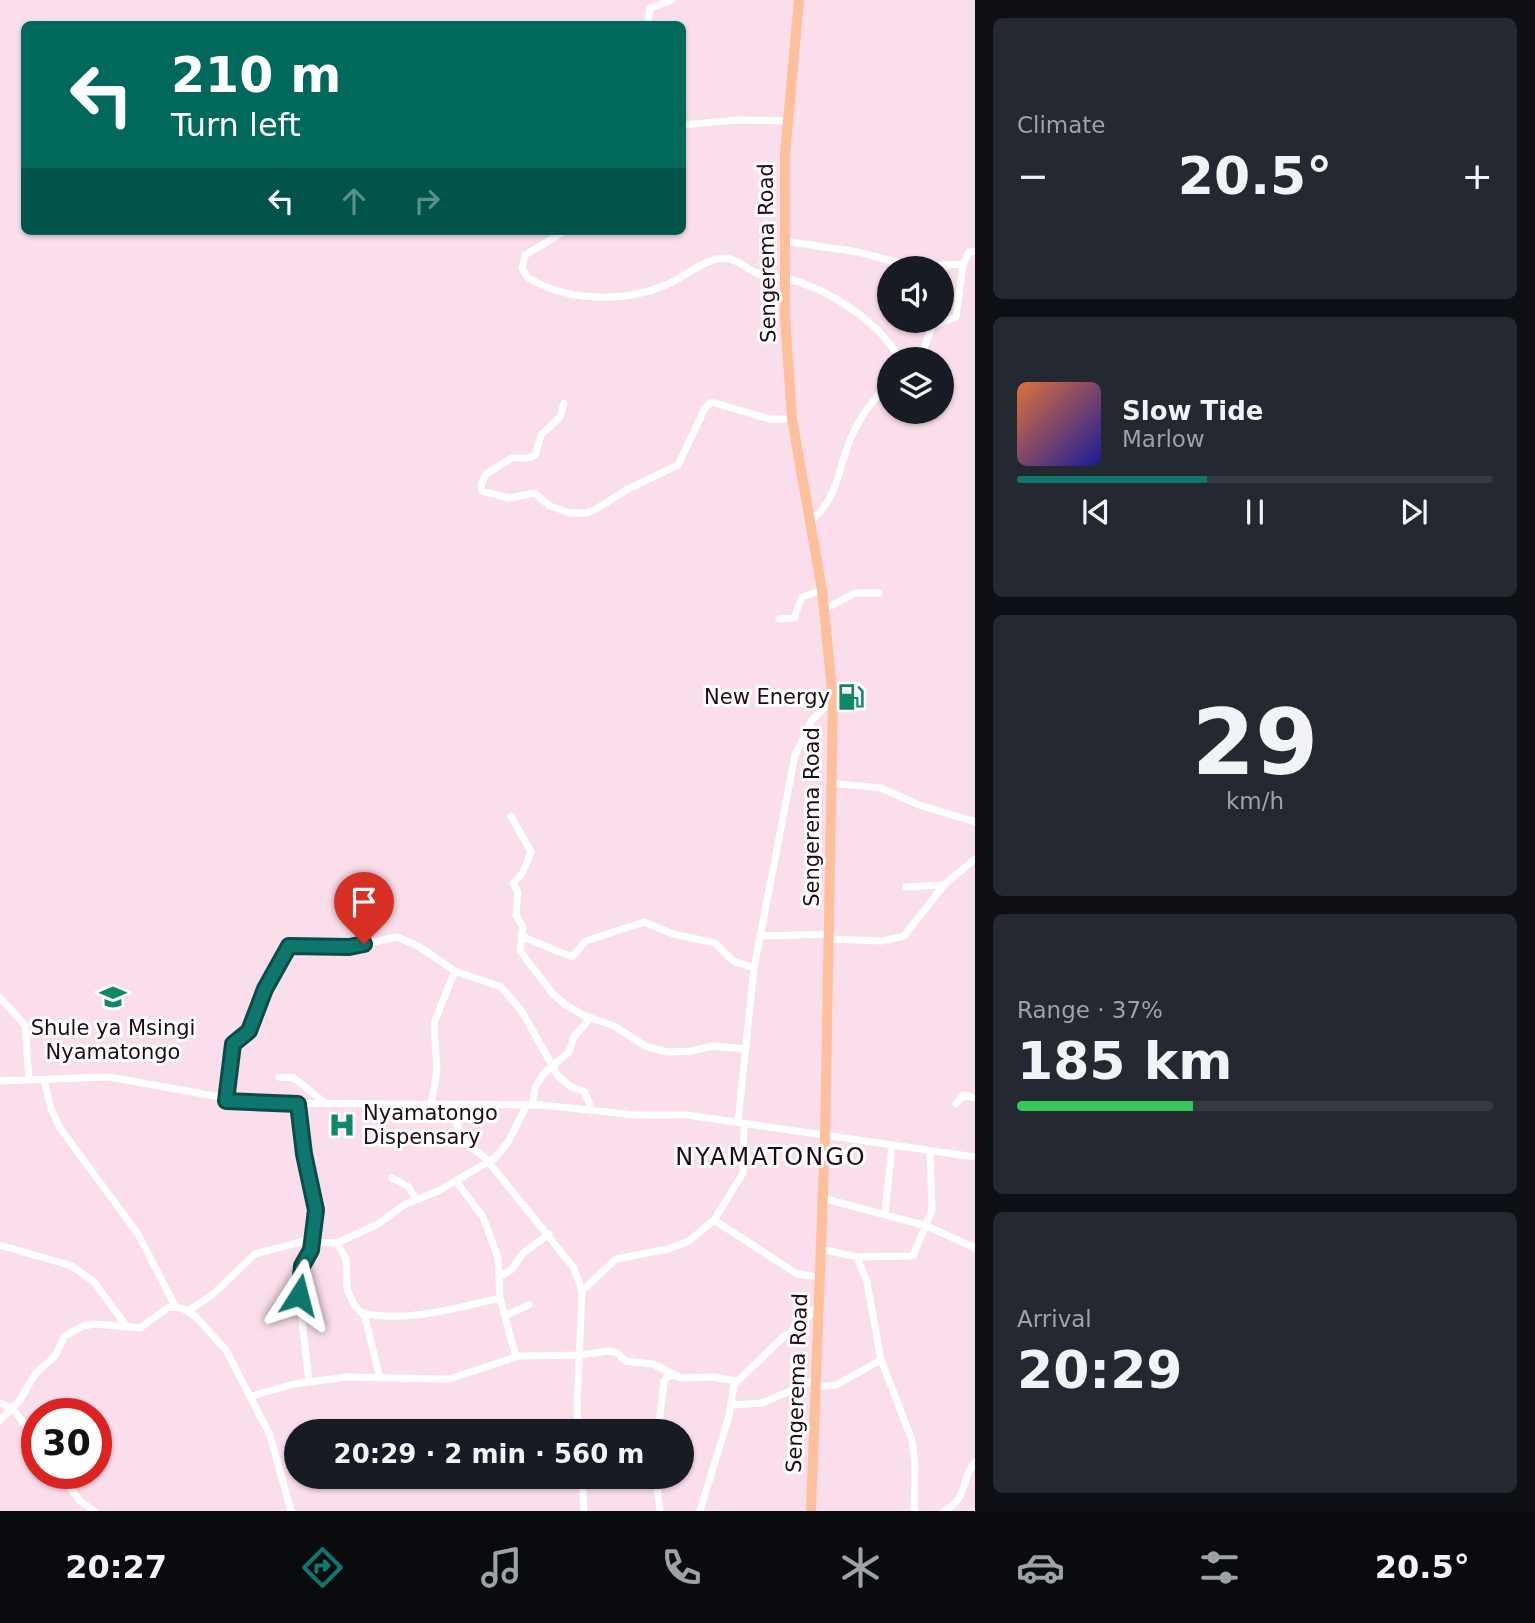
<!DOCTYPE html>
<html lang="en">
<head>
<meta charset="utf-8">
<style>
  body { margin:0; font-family:"DejaVu Sans",sans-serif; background:#242831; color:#f1f3f6; height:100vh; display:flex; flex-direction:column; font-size:26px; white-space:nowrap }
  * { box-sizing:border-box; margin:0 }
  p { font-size:23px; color:#9ea1a6 }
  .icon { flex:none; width:38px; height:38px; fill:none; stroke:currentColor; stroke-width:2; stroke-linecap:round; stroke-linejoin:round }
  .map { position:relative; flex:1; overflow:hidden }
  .details { display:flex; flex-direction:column; gap:18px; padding:18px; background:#0d0f14; width:560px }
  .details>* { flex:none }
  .guide { position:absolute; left:21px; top:21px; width:665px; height:214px; border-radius:10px; box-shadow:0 2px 5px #0004; background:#00695c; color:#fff; overflow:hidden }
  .buttons { position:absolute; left:877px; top:256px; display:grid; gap:14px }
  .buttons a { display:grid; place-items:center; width:77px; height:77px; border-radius:50%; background:#171b24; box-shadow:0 2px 5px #0004; font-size:35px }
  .speed { position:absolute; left:21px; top:1398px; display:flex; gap:14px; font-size:35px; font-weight:700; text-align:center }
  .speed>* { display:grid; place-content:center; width:91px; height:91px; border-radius:50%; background:#171b24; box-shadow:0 2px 5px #0004; line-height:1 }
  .speed .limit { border:10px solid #d22; background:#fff; color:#111 }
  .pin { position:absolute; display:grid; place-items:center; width:60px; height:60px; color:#fff; margin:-72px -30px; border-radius:50% 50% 50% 0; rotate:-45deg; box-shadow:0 0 7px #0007 }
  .pin .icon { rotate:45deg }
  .me { position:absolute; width:77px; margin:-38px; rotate:9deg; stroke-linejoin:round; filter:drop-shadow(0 0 5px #0008) }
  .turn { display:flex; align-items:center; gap:24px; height:147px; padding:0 35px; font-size:32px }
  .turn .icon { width:91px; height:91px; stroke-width:2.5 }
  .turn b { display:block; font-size:49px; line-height:60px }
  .lanes { display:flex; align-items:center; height:66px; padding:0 35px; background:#0003; justify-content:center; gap:35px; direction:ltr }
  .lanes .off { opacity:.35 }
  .big { font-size:52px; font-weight:700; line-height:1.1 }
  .details .tile { flex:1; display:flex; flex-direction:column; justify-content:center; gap:10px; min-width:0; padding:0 24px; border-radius:10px; background:#242831 }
  .details .dial { align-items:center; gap:0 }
  .dial b { font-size:91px; line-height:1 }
  .song { display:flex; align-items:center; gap:21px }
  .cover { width:84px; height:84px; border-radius:10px; background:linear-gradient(135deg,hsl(20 70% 55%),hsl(240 70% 35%)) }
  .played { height:7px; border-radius:4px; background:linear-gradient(90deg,#0f766e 40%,#363941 40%) }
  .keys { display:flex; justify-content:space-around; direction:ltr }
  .heat { display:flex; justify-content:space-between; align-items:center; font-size:38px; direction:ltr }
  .charge { height:10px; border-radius:5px; background:linear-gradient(90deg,#34c759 37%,#363941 0) }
  .trip { position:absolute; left:284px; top:1419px; width:410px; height:70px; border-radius:35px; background:#171b24; box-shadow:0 2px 5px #0004; font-weight:700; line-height:70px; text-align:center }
  .menu { display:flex; height:112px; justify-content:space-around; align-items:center; background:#090b0e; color:#9ea1a6 }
  .menu .icon { width:49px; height:49px }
  .menu .current { color:#0f766e }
  .menu b { font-size:32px; color:#f1f3f6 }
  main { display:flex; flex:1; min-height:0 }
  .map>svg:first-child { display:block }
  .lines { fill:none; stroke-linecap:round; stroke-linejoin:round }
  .minor { stroke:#fff; stroke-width:7 }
  .major { stroke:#fdbf9c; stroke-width:10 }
  .route-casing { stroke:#0a4d48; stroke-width:18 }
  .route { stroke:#0f766e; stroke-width:12 }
  .labels { text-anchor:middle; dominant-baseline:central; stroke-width:6; stroke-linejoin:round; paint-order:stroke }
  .street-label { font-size:21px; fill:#210a16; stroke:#fff }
  .poi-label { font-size:21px; fill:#210a16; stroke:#fff; text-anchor:end }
  .quarter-label { font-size:24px; letter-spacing:2px; fill:#210a16; stroke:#fff }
</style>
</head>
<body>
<main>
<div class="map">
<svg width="975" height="1511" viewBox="0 0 975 1511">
  <rect width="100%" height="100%" fill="#fbdeeb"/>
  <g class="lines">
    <!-- minor -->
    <path class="minor" d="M648,24L650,8L672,0
      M682,125L737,120L787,121
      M565,231L525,255L522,268L528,278C571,303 629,303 672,282C688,274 707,258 725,258C739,259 747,270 759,274C767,278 776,276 785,278C828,288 878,321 900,359
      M784,241L858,252L916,267L963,264
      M917,359L921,357L932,326L956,317L963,264L969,252L975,251
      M564,403L560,417L541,435L535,455L529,458H512L486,474L481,485L482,491L509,498L534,493L550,506L570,513H587L598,508L626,490L678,465L705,408L711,402L770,419H792
      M810,522C839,496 836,475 850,440C859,417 874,400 889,381
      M825,609L855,593H879
      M779,619L794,618L802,597L822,590
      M830,783L881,788L919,805L975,822
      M511,816L531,852L522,874L513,883L518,892L516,915L523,927L520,951L553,994L566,1005L585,1016L614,1026L647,1047L668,1052L692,1051L713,1046L746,1049
      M906,887L944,885
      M521,936L572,957L586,941L644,922L673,934L715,943L733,961L754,968
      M760,936L831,934
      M830,939L882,941L904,936L944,885L975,859
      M0,998L25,1025L29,1080
      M279,1077L294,1078L325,1103
      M44,1080L51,1109L60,1128L138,1234L175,1306
      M0,1081L109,1077L254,1103L541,1105L636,1115H687L975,1157
      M226,1101L234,1044L249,1031L266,989L289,946L349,947L397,937L418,946L455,971L501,987L521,1010L558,1076L571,1087L585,1092L591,1108
      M431,1103L437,1071L434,1023L455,971
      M298,1104L304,1154L316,1210L311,1250L302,1266L299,1295L309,1382
      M956,1104L963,1095L975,1098
      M444,1105L455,1116L461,1138L487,1160L574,1268L582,1291L577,1410L579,1432
      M532,1105L535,1088L544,1073L569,1052L574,1037L590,1018
      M738,1122L754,968L795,755L812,720L833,700
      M392,1178L409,1187L415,1199
      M456,1181L483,1217L498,1258L500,1298L516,1357
      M822,1198L927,1226L975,1248
      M885,1214L892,1146
      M714,1220L797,1274L820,1277
      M337,1243L346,1259L347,1289L355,1306L365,1317L379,1375
      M0,1245L72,1266L94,1282L125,1324
      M821,1249L857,1257L913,1256L932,1210L930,1151
      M857,1257L867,1282L881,1360L912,1440L915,1465L914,1511
      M501,1276L512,1269L523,1253L549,1234
      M582,1291L616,1259L668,1249L689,1241L714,1220L743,1173L744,1124
      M188,1311L212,1295L255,1254L304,1241L337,1243L378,1224L404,1205L438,1191L495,1158L508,1142L527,1105
      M363,1313C405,1323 458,1308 500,1298
      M506,1315L529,1305
      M252,1396L294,1384L346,1377L449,1379L519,1356L581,1355L608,1351L618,1353L625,1361L653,1364L681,1378L713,1377L737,1381
      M0,1403L13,1409L37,1441
      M732,1405L762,1403L815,1380L819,1387L836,1385L881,1360
      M0,1420L20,1400L35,1374L55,1356L65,1336L83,1326L95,1324L140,1328L169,1307L182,1308L196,1317L226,1350L270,1435L291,1511
      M658,1432L664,1381L667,1377L675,1375
      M59,1474L80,1501L94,1511
      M582,1477L584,1511
      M656,1477L660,1511
      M700,1511L729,1416L734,1385L783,1337L804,1322L818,1304
      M944,1511C970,1497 960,1478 975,1463"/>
    <!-- major -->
    <path class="major" d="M799,0L785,154V317L792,419L822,590L833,700L825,1137L811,1511"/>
  </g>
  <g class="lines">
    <defs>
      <path id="route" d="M299,1295L302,1266L311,1250L316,1210L304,1154L298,1104L226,1101L233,1044L249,1031L265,989L289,946L349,947L364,944"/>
    </defs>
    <!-- route casing -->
    <use href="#route" class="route-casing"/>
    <!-- route -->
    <use href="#route" class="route"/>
  </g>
  <!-- icons -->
  <defs>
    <symbol id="fuel-bare" viewBox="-9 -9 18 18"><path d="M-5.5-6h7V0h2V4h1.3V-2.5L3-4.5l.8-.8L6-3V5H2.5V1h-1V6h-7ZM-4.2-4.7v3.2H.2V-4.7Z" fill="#0e8869" stroke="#fff" stroke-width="2.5" paint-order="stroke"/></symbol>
    <symbol id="school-bare" viewBox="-9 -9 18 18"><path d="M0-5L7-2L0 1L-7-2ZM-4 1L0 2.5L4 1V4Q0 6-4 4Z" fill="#0e8869" stroke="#fff" stroke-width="2.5" paint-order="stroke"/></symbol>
    <symbol id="hospital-bare" viewBox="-9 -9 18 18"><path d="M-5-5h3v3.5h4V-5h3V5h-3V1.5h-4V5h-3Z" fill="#0e8869" stroke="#fff" stroke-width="2.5" paint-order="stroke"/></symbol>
  </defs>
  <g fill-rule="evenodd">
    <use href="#fuel-bare" x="832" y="678" width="38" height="38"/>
    <use href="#school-bare" x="94" y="978" width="38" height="38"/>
    <use href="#hospital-bare" x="323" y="1106" width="38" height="38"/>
  </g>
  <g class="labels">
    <!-- street labels -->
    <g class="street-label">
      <text transform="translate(767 253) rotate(-91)">Sengerema Road</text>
      <text transform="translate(812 817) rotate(-90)">Sengerema Road</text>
      <text transform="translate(797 1383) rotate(-88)">Sengerema Road</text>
    </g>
    <!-- poi labels -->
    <g class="poi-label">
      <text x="830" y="697">New Energy</text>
      <text x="113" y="1028" text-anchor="middle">Shule ya Msingi<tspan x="113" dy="24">Nyamatongo</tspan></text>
      <text x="363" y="1113" text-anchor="start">Nyamatongo<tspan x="363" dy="24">Dispensary</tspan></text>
    </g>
    <!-- quarter labels -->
    <g class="quarter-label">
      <text x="771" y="1157">NYAMATONGO</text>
    </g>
  </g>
</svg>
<div class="buttons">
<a><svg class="icon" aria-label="sound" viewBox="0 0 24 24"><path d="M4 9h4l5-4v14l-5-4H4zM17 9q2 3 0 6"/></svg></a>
<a><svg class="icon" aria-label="layers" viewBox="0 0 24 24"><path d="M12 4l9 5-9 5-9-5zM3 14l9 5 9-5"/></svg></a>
</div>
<div class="speed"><div class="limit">30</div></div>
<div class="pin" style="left:364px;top:944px;background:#d93025"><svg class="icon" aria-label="arrive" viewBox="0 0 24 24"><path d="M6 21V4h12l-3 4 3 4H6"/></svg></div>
<svg class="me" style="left:299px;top:1295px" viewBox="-20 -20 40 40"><path d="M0-17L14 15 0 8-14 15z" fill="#0f766e" stroke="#fff" stroke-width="4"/></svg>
<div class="trip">20:29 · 2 min · 560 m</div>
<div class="guide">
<div class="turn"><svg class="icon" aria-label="left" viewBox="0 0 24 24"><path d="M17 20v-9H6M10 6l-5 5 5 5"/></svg><div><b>210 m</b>Turn left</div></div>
<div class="lanes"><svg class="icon" aria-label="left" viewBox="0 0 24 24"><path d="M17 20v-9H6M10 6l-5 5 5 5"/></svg><svg class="icon off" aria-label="ahead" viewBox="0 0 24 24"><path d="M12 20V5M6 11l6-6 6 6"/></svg><svg class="icon off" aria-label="right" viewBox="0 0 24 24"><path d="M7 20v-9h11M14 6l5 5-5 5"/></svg></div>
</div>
</div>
<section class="details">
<div class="tile"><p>Climate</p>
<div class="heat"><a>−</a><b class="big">20.5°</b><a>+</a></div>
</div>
<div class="tile">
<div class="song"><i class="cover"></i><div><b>Slow Tide</b><p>Marlow</p></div></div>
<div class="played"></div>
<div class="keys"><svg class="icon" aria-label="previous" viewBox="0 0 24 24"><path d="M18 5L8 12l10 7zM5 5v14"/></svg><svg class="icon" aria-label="pause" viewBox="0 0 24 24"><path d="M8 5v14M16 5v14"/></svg><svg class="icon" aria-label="next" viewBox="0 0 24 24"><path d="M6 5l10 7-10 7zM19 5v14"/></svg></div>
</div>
<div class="tile dial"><b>29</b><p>km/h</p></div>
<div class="tile"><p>Range · 37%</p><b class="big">185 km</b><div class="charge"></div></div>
<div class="tile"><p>Arrival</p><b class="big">20:29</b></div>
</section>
</main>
<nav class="menu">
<b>20:27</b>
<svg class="icon current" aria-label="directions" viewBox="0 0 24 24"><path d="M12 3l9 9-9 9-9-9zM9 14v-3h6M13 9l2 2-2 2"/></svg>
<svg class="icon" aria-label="music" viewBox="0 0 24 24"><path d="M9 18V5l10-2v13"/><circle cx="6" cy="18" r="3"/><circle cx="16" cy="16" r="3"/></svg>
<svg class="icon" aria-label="phone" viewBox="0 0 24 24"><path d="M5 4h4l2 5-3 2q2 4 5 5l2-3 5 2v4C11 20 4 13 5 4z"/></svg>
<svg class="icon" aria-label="climate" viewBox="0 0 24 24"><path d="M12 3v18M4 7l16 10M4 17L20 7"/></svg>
<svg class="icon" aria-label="car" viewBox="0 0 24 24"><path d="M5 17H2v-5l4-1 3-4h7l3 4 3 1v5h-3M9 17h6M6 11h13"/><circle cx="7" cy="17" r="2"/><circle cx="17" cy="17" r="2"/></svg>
<svg class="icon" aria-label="filters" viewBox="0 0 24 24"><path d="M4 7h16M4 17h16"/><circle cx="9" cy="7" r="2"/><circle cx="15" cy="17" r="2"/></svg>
<b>20.5°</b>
</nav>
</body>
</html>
